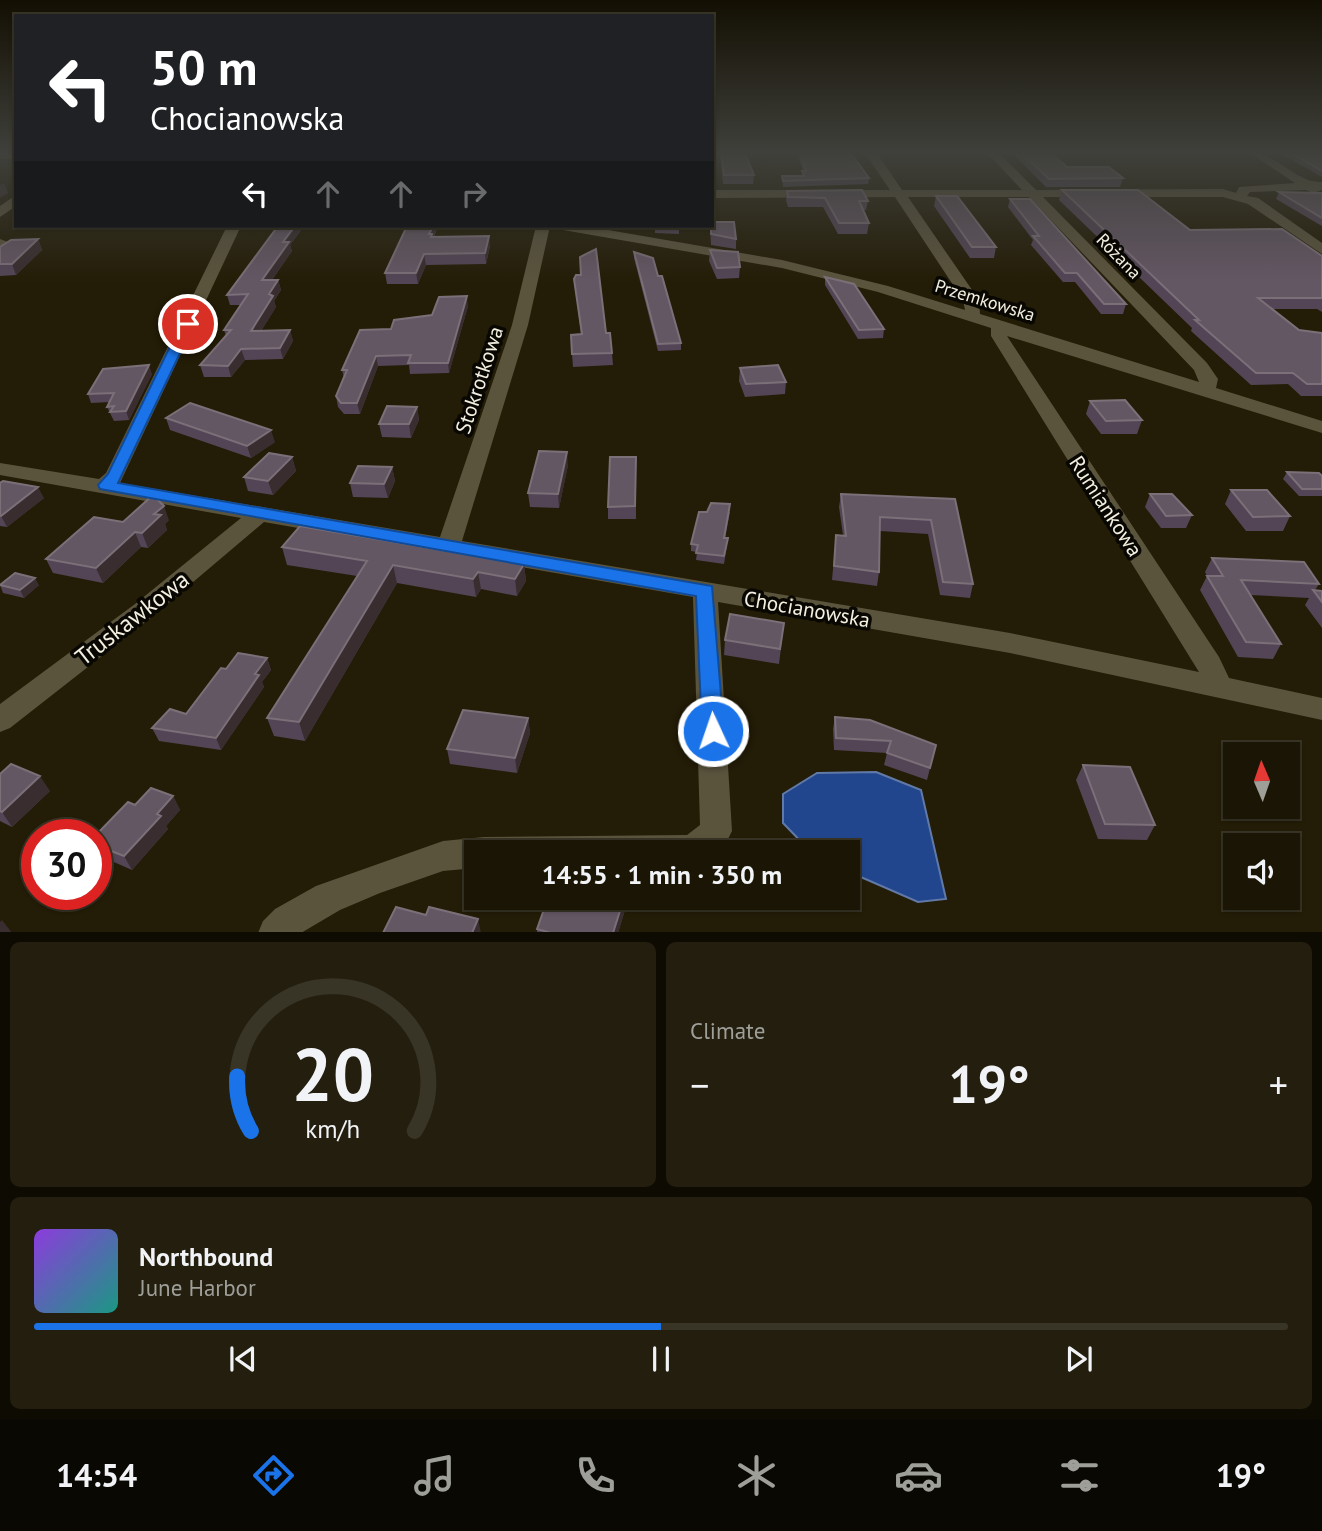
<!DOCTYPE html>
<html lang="en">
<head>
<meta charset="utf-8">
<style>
  body { margin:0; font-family:"PT Sans",sans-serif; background:#231e0e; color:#f1f3f6; height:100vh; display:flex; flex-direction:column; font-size:26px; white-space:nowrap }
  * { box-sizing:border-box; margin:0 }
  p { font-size:23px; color:#9f9f9a }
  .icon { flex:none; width:38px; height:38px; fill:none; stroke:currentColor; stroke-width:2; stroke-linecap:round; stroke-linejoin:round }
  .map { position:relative; height:932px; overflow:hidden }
  .sheet { display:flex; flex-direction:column; gap:10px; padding:10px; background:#0e0c02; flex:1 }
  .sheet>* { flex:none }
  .top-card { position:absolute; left:14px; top:14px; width:700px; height:214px; border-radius:0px; box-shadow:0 2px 5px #0004,0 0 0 2px #383426; background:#202124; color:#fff; overflow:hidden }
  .needle { width:46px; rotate:358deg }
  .controls { position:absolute; left:1223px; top:742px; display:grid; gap:14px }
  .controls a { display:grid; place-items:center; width:77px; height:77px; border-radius:0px; background:#1a1504; box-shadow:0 2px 5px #0004,0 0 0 2px #383426; font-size:35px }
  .speed { position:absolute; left:21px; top:819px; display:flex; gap:14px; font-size:35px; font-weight:700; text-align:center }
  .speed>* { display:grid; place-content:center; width:91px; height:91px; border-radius:50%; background:#1a1504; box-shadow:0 2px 5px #0004,0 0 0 2px #383426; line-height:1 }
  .speed .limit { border:10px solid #d22; background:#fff; color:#111 }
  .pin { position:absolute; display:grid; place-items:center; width:60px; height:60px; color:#fff; margin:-30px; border:4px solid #fff; border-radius:50%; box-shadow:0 2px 7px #0007 }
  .me { position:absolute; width:77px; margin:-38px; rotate:357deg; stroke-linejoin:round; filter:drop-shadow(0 0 5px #0008) }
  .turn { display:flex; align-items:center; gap:24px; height:147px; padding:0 21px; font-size:32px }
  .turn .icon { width:91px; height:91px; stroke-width:2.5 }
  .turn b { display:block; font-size:49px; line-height:60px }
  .lanes { display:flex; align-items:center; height:66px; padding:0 21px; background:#0003; justify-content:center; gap:35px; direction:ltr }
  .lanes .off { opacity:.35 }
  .big { font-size:52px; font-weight:700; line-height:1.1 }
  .sheet .widget { flex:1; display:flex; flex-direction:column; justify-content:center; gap:10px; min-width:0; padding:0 24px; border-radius:10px; background:#231e0e }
  .sheet .dial { align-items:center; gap:0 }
  .dial svg { height:182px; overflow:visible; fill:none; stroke:#383426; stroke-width:7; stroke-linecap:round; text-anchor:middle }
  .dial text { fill:#f1f3f6; stroke:none }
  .song { display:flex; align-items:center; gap:21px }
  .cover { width:84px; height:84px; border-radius:10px; background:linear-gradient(135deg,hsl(270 70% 55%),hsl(170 70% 35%)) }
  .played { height:7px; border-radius:4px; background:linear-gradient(90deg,#1a73e8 50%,#383426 50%) }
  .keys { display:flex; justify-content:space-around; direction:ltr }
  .heat { display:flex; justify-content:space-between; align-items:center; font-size:38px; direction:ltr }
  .sheet .tiles { flex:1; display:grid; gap:10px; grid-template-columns:1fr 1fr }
  .widget:last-child { grid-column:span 2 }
  .trip { position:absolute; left:464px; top:840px; width:396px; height:70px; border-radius:0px; background:#1a1504; box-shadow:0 2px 5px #0004,0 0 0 2px #383426; font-weight:700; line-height:70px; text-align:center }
  .menu { display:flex; height:112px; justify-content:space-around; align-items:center; background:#0a0802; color:#9f9f9a }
  .menu .icon { width:49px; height:49px }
  .menu .selected { color:#1a73e8 }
  .menu b { font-size:32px; color:#f1f3f6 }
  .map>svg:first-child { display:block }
  .water { fill:#22468d; stroke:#6179a6; stroke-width:2 }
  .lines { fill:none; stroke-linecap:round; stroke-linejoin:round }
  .minor { fill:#5b543d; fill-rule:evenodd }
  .wall { fill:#534556 }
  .shaded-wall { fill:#392d2f }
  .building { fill:#645764; stroke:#7b6f78; stroke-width:2 }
  .route { fill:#1a73e8; stroke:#114b97; stroke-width:2 }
  .labels { text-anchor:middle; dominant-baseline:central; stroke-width:7; stroke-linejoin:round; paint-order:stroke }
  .far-street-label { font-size:18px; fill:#f3efe1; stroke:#090702 }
  .street-label { font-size:21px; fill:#f3efe1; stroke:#090702 }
  .near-street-label { font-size:24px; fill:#f3efe1; stroke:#090702 }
</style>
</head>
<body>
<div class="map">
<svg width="1322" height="933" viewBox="0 0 1322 933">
  <rect width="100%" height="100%" fill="#231c06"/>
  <!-- water -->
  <path class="water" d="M876,772L921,790L946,899L918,902L847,871V852H811L783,823V794L817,773Z"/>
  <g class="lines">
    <!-- minor -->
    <path class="minor" d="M0,153H16V159H0Z
      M865,153H877L902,190H1022L987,153H999L1036,190L1223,189L1236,193L1239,187L1295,183L1250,153C1278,153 1295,183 1322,182V190L1313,193L1306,190L1250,192L1247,196L1258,198L1322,243V254L1248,204L1223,197H1043L1207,363L1218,379L1216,388L1322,421V433L1007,336L1219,657L1229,678L1322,698V720L1010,653L718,602L732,831L727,841L715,852H476V868L443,871L380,893L340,910L301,933H258L263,921L275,909L316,886L443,841L484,837L687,835L700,825L693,597L264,522L153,616L10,728L0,732V704L135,604L241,518L0,475V463L99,479L106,473L227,226H241L120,483L440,537L512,325L536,226H550L528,325L462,541L1010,633L1199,672L991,336V328L878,292L782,268L563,230L556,226H585L782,260L888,286L965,310L963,300L895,197L712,198V190H890ZM908,197H1029L1194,370L1199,382L980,314L979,300Z
      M16,195V206L0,217V206Z
      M0,239L18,246L0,259Z"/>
  </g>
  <!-- wall -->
  <path class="wall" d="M720,153H745L754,175L753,184H723Z
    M797,153H851L869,178L868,184L783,187L782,176H802V171H803Z
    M1012,153H1051L1067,167L1123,178L1120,187H1046Z
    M1280,153H1322V177Z
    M1062,190L1190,230L1322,256V312L1317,309H1272L1299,330L1322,333V396H1301L1288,384L1251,385L1191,331L1192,328L1059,200Z
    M787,191L868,201L866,210H863L869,223L867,234H838L823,207H788L786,200Z
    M1279,192L1322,193V226L1276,199Z
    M936,196L996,247L994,258H970L934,206Z
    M1010,199L1126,304L1123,314H1101L1075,282H1063L1031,245L1033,240L1008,207Z
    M278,226H301L302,229L290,245L292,251L272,280H278L281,290L274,301L276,307L261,331L290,330L293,341L283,359L245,360L231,377H204L200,365L226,336L224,330L241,305H230L227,295Z
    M407,226H438L434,237L490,246L486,264L426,265L418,284H387L385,273Z
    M655,226H679V234L655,233Z
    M710,226L736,239V249L711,245Z
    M38,239L42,250L16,275L0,276V247Z
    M710,250L740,267L739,278L717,279L709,261Z
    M634,252L681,343V350L658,351L634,258Z
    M825,277L884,329L883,338L858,339L825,285Z
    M574,279L606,333L612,353L613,365L573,367L572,354L581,334Z
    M468,306L449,373L410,374L409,365L378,366L360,414H344L338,407L336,396L344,378L342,370L391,329L432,315Z
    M740,368L786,382L785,394L745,397L739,381Z
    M152,374L129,420L114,421L107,407L110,402L91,403L88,394Z
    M1090,401L1142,420L1137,434H1101L1086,414Z
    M417,407L419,420L411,438L382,437L379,424Z
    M166,418L275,442L251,458L170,430Z
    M292,457L296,471L273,495L248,491L244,477Z
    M636,457V519H608V507Z
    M568,465L559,508L530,507L528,493Z
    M392,467L395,481L388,498L353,497L350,483Z
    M1287,472L1322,476V496H1299L1283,479Z
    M0,483L44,498L7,527L0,526Z
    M1231,490L1290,516L1283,531H1246L1225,504Z
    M841,494L955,499L973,584L970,598L940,595L928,534L880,531L879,572L877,586L832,580L836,535H843L839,507Z
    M1150,494L1192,515L1186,528H1161L1145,507Z
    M707,512H730L725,538L727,545L724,564L696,560L697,552L691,551V544Z
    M169,520L165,524L167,530L148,548L141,547L103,583L53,573L46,559Z
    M282,547L524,564L526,581L517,596L481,589L476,597L397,583L305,741L274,736L267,718L357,576L287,565Z
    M1212,558L1319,584L1315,590L1322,591V628L1305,605L1309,598L1250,595L1281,644L1273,659L1238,657L1200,590L1207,576L1205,572Z
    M0,585H39L24,598L3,593Z
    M784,623L779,664L724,655L725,640Z
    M267,658L271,670L262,682L264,687L221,750L159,741L152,728L186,714L226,669Z
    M835,717L936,745L927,780L884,765L887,753L834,750L833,729Z
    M528,718L530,733L517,773L450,764L447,749Z
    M1083,765L1155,825L1147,840L1098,839L1076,780Z
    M0,774L50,791L12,827L0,821Z
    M173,796L180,810L166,826L168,829L132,870L98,855L96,853V835L135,805Z
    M548,898H625V910L618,933H537V929Z"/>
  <!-- shaded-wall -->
  <path class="shaded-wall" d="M4,183L8,193L0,198V185Z
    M295,226H301L302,229L290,245L292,251L265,290L262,280L283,242Z
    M433,226H438L433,238L429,234Z
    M489,236L490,246L486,264L485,253Z
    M38,239L42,250L16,275L12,264Z
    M424,254L426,265L418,284L416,273Z
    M278,280L281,290L274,301L276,307L254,342L251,331L269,294Z
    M467,296L468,306L449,373L448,363Z
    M290,330L293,341L283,359L280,348Z
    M241,349L245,360L231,377L228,366Z
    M376,356L378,366L360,414L357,403Z
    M149,365L152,374L129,420L126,411Z
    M417,407L419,420L411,438L409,424Z
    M271,430L275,442L251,458L247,446Z
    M567,452L568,465L559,508L558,494Z
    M292,457L296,471L273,495L268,481Z
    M392,467L395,481L388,498L384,484Z
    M38,487L44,498L7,527L1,516Z
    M164,506L169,520L165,524L167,530L148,548L142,533L154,514Z
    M135,532L141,547L103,583L96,568Z
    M524,564L526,581L517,596L515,579Z
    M393,565L397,583L305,741L299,722Z
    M478,572L481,589L476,597L473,579Z
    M35,578L39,585L24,598L20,590Z
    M267,658L271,670L262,682L264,687L221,750L216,738L255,674Z
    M528,718L530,733L517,773L515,758Z
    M40,776L50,791L12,827L2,812Z
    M173,796L180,810L166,826L168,829L132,870L124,856L157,814Z
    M624,898H625V910L618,933H613Z
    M478,919L481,933H472Z
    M2,920L12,933H0V922Z"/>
  <!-- building -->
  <path class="building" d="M721,153H745L754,175H724Z
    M800,153H851L869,178L783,181L782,176H804L802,171H806Z
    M1022,153H1051L1067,167H1109L1123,178L1049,179Z
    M1291,153H1322V171Z
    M862,190L868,201H859L869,223H839L825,198L788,197L787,191Z
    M1062,190H1138L1190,230L1282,229L1322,256V298H1258L1299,330L1322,333V384H1307L1293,373H1256L1195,320H1199Z
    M1279,192L1322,193V218Z
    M936,196H957L996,247H972Z
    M1010,199H1030L1126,304H1104L1077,273H1065L1033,236H1039Z
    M712,222H734L736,239L711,234V226H712Z
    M278,226H295L283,242H289L262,280H278L269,294L273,296L251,331L290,330L280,348L241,349L228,366L200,365L231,330H224L248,294L227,295Z
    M407,226H433L429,234H432L431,237L489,236L485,253L424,254L416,273H385Z
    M38,239L12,264H0V247L11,240Z
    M596,249L606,333H610L612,353L572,354L571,335L582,334L574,279L576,275H581L580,257Z
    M710,250L738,252L740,267L717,268Z
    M634,252L653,258L658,276H662L681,343L658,344Z
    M825,277L854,284L884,329L859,330Z
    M467,296L448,363H408L411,355L376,356L357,403H341L336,396L347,370H342L360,330L391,329L394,320L432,315L439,297Z
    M149,365L126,411L110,412L114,406L107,407L114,393L88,394L103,369Z
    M778,365L786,382L746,384L740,368Z
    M1125,400L1142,420L1106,421L1090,401Z
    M190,403L271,430L247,446L166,418Z
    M387,406L417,407L409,424H379Z
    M539,451L567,452L558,494L528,493Z
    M269,453L292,457L268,481L244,477Z
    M610,457H636L635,506L608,507Z
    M358,466L392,467L384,484L350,483Z
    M1287,472L1319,473L1322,476V489H1302Z
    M3,481L38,487L1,516H0V483Z
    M1231,490H1267L1290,516L1253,517Z
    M841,494L955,499L973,584L943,582L931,520L880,517L879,572L834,566L836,535L846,536Z
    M1150,494H1172L1192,515L1166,516Z
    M153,495L164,506L154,514L161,515L142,533L135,532L96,568L46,559L94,517L123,522Z
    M711,503L730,504L724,538H728L724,556L696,553L698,545L691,544L699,512H707Z
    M300,526L524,564L515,579L478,572L473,579L393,565L299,722L267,718L367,561L282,547Z
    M1212,558L1304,562L1319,584L1241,580L1281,644L1246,642L1207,576H1223Z
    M15,573L35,578L20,590L0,585Z
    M1313,590L1322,591V602Z
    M730,614L784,623L780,649L725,640Z
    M238,653L267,658L255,674L259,675L216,738L152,728L170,709L186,714L221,668L226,669Z
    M463,710L528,718L515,758L447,749Z
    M835,717L870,720L936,745L930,768L887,753L891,741L836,738Z
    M11,764L40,776L2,812L0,811V774Z
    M1083,765L1130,767L1155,825L1105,824Z
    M151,788L173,796L157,814L161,816L124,856L96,845V835L128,802L135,805Z
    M548,898H624L613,933H551L537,929Z
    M396,907L426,915L429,907L478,919L472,933H383Z"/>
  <!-- sky -->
  <linearGradient id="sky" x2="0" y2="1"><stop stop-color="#130f03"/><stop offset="0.54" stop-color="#3f403b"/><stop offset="1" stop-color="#3f403b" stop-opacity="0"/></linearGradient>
  <rect width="1322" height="283" fill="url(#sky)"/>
  <!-- route -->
  <path class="route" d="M188,320L194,324L118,483L712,586L724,731L720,737L713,740L705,737L702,731L696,596L100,489L98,485L108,474L181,324Z"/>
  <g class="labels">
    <!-- far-street labels -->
    <g class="far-street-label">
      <text transform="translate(1119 256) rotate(46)">Różana</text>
      <text transform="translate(985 300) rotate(17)">Przemkowska</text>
    </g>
    <!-- street labels -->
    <g class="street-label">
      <text transform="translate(479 380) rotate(-72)">Stokrotkowa</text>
      <text transform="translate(1106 506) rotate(57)">Rumiankowa</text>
      <text transform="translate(807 609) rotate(10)">Chocianowska</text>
    </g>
    <!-- near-street labels -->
    <g class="near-street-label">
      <text transform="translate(132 618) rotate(-38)">Truskawkowa</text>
    </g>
  </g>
</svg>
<div class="controls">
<a><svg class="needle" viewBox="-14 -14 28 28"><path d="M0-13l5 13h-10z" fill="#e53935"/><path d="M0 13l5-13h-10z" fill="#9f9f9a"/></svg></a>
<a><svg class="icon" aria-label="sound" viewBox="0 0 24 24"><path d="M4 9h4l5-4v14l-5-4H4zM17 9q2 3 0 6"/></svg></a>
</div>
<div class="speed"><div class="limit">30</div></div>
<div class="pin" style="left:188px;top:324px;background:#d93025"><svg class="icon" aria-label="arrive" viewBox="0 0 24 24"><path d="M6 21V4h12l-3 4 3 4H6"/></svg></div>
<svg class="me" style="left:713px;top:731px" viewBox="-20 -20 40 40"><circle r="17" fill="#1a73e8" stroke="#fff" stroke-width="3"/><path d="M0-11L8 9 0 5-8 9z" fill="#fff"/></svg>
<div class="trip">14:55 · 1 min · 350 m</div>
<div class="top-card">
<div class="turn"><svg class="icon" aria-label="left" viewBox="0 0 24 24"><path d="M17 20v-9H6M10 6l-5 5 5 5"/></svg><div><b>50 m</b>Chocianowska</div></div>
<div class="lanes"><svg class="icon" aria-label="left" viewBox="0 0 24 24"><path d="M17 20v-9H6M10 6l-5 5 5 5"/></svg><svg class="icon off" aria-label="ahead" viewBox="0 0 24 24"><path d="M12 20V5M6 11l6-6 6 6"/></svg><svg class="icon off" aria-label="ahead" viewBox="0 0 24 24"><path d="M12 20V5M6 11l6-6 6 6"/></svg><svg class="icon off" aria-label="right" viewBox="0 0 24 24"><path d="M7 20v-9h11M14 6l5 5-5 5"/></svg></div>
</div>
</div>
<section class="sheet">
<div class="tiles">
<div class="widget dial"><svg viewBox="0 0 100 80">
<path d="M14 69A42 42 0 1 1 86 69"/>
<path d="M14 69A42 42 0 0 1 8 45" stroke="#1a73e8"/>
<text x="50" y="56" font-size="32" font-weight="700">20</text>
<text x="50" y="72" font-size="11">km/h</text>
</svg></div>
<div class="widget"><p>Climate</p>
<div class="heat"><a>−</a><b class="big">19°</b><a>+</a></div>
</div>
<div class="widget">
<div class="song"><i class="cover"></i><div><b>Northbound</b><p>June Harbor</p></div></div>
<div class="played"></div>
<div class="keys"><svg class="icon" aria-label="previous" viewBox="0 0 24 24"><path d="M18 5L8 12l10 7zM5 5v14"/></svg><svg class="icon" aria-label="pause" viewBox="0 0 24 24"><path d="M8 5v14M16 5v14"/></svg><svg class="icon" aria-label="next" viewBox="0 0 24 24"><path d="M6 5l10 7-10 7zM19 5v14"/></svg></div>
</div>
</div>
</section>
<nav class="menu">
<b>14:54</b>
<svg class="icon selected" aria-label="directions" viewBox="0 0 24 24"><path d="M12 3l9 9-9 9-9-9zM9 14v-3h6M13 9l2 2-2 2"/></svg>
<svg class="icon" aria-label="music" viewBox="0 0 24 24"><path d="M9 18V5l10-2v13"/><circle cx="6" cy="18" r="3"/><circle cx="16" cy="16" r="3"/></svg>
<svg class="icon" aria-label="phone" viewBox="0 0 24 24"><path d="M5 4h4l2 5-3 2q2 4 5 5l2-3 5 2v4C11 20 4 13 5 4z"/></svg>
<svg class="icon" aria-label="climate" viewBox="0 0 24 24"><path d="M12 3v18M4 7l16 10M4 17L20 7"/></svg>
<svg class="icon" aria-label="car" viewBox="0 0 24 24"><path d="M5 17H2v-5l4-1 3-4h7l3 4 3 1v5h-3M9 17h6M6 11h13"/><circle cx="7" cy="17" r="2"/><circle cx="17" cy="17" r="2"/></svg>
<svg class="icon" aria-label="filters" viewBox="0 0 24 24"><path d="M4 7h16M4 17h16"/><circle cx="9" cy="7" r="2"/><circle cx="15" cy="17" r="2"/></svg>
<b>19°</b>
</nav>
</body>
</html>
